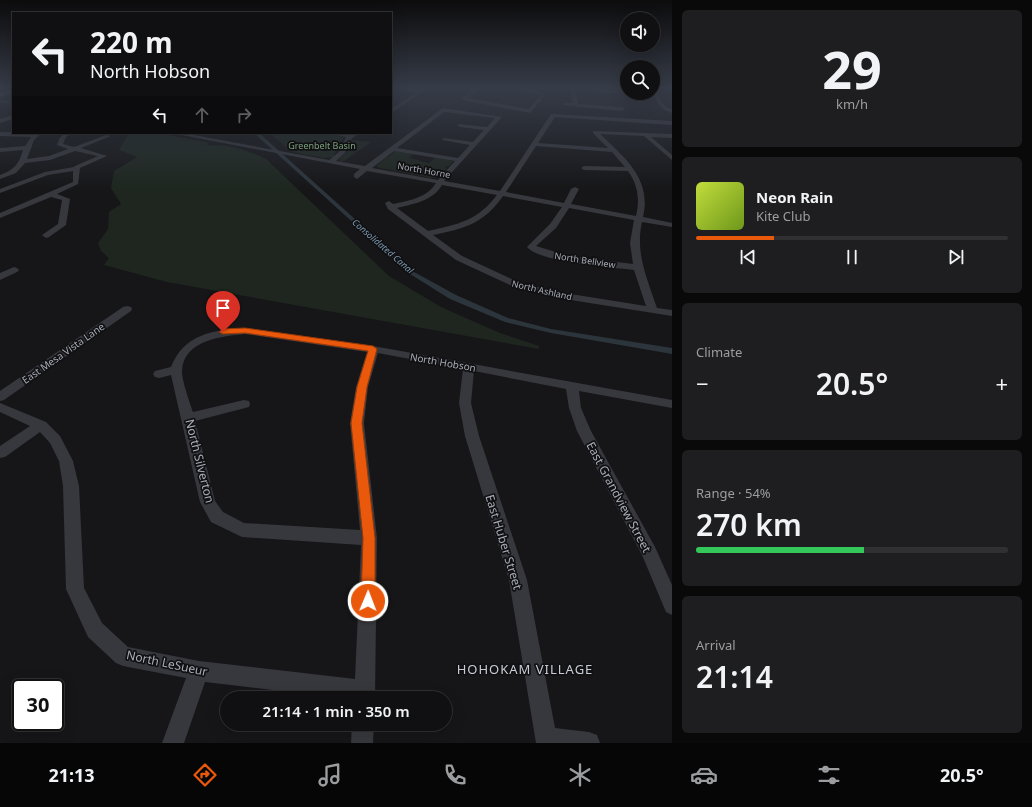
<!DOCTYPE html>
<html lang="en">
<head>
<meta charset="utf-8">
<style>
  body { margin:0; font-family:"Noto Sans",sans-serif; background:#1e1e20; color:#f1f3f6; height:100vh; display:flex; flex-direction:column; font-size:15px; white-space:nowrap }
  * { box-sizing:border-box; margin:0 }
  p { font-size:13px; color:#9c9d9f }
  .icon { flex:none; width:22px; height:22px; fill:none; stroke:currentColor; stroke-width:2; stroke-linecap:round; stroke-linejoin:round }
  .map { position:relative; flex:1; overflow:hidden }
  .side { display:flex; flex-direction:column; gap:10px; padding:10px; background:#09090a; width:360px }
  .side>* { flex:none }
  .hud { position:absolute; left:12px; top:12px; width:380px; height:122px; border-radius:0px; box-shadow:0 4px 16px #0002,0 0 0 1px #303032; background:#101012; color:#f1f3f6; overflow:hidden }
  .tools { position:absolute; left:620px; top:12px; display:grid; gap:8px }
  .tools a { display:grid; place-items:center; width:40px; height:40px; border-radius:50%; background:#101012; box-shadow:0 4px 16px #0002,0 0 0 1px #303032; font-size:20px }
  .speed { position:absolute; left:12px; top:679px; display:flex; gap:8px; font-size:20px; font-weight:700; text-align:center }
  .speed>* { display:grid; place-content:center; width:52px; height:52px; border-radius:50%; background:#101012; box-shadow:0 4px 16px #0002,0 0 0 1px #303032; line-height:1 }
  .speed .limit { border:2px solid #111; border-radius:6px; background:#fff; color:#111 }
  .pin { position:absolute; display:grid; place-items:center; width:34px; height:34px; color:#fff; margin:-41px -17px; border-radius:50% 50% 50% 0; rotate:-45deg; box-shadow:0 0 4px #0007 }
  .pin .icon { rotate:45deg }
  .me { position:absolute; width:44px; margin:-22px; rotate:1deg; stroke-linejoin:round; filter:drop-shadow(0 0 3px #0008) }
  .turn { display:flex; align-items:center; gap:14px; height:84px; padding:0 12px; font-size:18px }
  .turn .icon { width:52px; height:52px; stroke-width:2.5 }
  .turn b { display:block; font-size:28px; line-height:34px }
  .lanes { display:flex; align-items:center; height:38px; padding:0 12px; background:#0003; justify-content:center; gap:20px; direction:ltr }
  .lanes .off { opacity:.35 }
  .big { font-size:30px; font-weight:600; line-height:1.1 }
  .side .card { flex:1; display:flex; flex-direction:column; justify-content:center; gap:6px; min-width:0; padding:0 14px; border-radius:6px; background:#1e1e20 }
  .side .dial { align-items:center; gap:0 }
  .dial b { font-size:52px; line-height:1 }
  .song { display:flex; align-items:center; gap:12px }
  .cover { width:48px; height:48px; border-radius:6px; background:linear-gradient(135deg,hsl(70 70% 55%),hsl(80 70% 35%)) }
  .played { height:4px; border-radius:2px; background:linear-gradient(90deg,#ea580c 25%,#303032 25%) }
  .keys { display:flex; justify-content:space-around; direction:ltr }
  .heat { display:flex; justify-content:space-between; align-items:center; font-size:22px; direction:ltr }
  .charge { height:6px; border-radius:3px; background:linear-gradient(90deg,#34c759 54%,#303032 0) }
  .trip { position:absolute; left:220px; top:691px; width:232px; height:40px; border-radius:20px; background:#101012; box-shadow:0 4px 16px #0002,0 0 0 1px #303032; font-weight:600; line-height:40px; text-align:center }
  .dock { display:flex; height:64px; justify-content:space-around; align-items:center; background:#060607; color:#9c9d9f }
  .dock .icon { width:28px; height:28px }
  .dock .selected { color:#ea580c }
  .dock b { font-size:18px; color:#f1f3f6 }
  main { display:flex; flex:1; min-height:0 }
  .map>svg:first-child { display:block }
  .green { fill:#1e261f }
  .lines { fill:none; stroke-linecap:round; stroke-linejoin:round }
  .canal { fill:#2c353c; fill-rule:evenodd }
  .minor { fill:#37383d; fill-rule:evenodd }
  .major { fill:#53555c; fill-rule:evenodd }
  .route { fill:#ea580c; stroke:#983908 }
  .labels { text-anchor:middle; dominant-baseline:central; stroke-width:3.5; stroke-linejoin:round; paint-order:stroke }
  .far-park-label { font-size:9px; fill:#7fa381; stroke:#111113 }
  .far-street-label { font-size:9px; fill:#a8adb8; stroke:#111113 }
  .far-water-label { font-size:9px; font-style:italic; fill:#7f9bb3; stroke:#111113 }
  .street-label { font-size:10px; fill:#a8adb8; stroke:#111113 }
  .near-street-label { font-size:12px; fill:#a8adb8; stroke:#111113 }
  .near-neighbourhood-label { font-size:13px; letter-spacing:1px; fill:#c9ccd4; stroke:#111113 }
</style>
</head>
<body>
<main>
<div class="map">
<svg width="672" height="743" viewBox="0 0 672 743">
  <rect width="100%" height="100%" fill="#161618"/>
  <!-- green -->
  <path class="green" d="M129,133H156L206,142L208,143L207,145C214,146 220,145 226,146C241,148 253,153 266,159L389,276L441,307L500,333L539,346V349L167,282L104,265L109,258L101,251L98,243L108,229L109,212L121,204L111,188L114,171L137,157L119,150Z
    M274,133H327L344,137L333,157L324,158L292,152L271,134Z
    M351,140L371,142L344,161H340L339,159L348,151V144Z
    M395,151L413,154L409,158L419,160V161L429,163L435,158L422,155L453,161L449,166L445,167L447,168L438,177L431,178L380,168L376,166L387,157H389V156Z"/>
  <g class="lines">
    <!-- canal -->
    <path class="canal" d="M254,133H259L414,272L456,295L508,318L551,329L672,348V354L551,333L505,322L450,299L410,274Z"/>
    <!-- minor -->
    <path class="minor" d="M391,87L421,90L425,87H430L391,113V109L418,92L391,88Z
      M476,87H481L468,98L529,109L541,95L517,90L519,87L546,94L530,113L462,100V98Z
      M572,87L617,91L615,93L575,90L578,104L622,107L625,109L622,111L562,105L564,103H573L571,96Z
      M654,87H672V89L658,88C658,96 663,108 672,109V113C660,110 653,99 654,87Z
      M0,100L13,102V104L0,102Z
      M443,108L502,117L444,181L500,191L551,114L672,121V125L555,117L538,143L608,148L593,133V131L672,134V138L651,137L672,155V160L644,136L600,134C625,158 652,179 643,217L672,223V227L642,222C635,253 647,278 657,308L672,310V316L558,298L512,286L456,260L388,209L385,203L389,201L393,204C408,201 427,198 436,183L367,171L357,179L354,177V174L360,169L171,133H183L329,160L339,152L346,137L327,133H359L350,140L345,153L336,161L365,166ZM444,112L495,118L487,127L458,124V126L460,127L484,130L473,142L443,138V140L470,145L458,158L397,148ZM536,146L612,152L625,167L584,166L581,168L584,170L628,171C638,185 640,199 636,216L571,204L579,189L575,187L571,189L564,203L506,192ZM394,151L455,161L438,180L372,168ZM442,185L497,195C477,221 459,224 428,231L397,208C413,204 433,201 442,185ZM503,196L562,207L550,224L527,247C541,263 611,267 634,270L646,306L558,292L518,282L462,256L433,235C466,228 483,224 503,196ZM569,208L634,220L630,243L633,264L569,256L536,246L556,228Z
      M13,115V119L0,123V119Z
      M0,132L42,133L34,140L27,159L49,156L68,149L57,145C60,136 62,133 72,133L66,137L63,144L74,147L106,135L111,136L81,148L107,156L80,168L78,184L57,194L70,199L66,225L49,237L46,238L42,235L58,224L62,200L51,197L0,218V213L73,182V171L48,175L0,193V189L45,172L74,167L75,166L98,156L75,151L50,160L25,163L16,173L0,179V175C14,170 19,164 23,150L0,152V148L25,146L31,137L0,136Z
      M14,267L17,268L19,270L17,272L0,280V273Z
      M127,306L131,307L132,309L131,311L4,400L0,401V391L123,307Z
      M245,328L373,346L672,400V408L579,391L581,408L591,431L655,547L672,585V615L666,612L642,555L577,431L569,408L566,389L474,371L471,403L479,436L527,580L555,728L589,732L597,735L600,743H536L509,580L465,436L459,403L463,369L378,353L368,387L364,423L377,538L375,698H339L205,682L184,743H162L186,678L123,666L116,663L88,637L66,589L63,486L59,461L50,443L40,432L5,457L0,458V446L30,426L0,412V403L46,422L60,436L73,461L79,486L84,588L102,623L128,647L199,661L355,679L361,545L242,537L211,522L200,502L171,375L159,378L155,377L153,374L155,371L171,367C184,334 213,330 245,328ZM245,334L367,352L356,387L350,423L360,530L244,523L223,512L215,501L195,421L249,407L250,404L249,401L244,400L193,412C190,403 181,378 182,370C184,340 223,336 245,334Z
      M352,724H374L373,743H351Z"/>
    <!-- major -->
    <path class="major" d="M13,89V93L0,97V93Z"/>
  </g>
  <!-- sky -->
  <linearGradient id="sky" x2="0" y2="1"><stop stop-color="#0c0c0d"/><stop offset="0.46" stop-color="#363c48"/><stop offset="1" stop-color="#363c48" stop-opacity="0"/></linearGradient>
  <rect width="672" height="191" fill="url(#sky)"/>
  <!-- route -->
  <path class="route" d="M245,328L373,346L377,349L367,387L362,423L375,538V601L373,606L368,608L363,606L361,601L363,538L351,423L357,387L368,351L245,333L223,334L219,332L223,329Z"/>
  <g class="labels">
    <!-- far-park labels -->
    <g class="far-park-label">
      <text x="322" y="145">Greenbelt Basin</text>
    </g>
    <!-- far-street labels -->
    <g class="far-street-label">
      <text transform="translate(424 170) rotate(10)">North Horne</text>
      <text transform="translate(585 260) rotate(9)">North Bellview</text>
      <text transform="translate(542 290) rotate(13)">North Ashland</text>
    </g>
    <!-- far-water labels -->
    <g class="far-water-label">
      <text transform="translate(383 246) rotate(41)">Consolidated Canal</text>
    </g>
    <!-- street labels -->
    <g class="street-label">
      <text transform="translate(63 353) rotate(-35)">East Mesa Vista Lane</text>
      <text transform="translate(443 362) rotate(10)">North Hobson</text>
    </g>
    <!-- near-street labels -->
    <g class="near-street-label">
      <text transform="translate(200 461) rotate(76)">North Silverton</text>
      <text transform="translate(619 497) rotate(62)">East Grandview Street</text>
      <text transform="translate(504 542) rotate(73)">East Huber Street</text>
      <text transform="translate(167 663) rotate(12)">North LeSueur</text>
    </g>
    <!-- near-neighbourhood labels -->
    <g class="near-neighbourhood-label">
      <text x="525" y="669">HOHOKAM VILLAGE</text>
    </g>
  </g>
</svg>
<div class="tools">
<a><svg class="icon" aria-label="sound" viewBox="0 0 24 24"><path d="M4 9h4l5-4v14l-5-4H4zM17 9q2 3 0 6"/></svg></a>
<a><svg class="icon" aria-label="search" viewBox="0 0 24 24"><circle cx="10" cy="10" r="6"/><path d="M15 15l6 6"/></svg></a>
</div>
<div class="speed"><div class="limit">30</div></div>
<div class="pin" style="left:223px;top:332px;background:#d93025"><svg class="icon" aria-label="arrive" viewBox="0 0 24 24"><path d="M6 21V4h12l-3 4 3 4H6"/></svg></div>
<svg class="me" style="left:368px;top:601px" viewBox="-20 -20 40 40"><circle r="17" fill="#ea580c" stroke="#fff" stroke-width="3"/><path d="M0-11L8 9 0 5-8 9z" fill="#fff"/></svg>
<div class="trip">21:14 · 1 min · 350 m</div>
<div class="hud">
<div class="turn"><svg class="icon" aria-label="left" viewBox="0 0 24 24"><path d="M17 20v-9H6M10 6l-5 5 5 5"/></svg><div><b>220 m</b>North Hobson</div></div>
<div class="lanes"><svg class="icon" aria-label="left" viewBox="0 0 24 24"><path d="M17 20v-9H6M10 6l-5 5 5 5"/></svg><svg class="icon off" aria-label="ahead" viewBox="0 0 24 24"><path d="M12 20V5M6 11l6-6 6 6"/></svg><svg class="icon off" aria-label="right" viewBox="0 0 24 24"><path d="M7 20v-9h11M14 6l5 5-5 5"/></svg></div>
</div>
</div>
<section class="side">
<div class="card dial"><b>29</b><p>km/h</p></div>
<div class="card">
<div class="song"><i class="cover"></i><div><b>Neon Rain</b><p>Kite Club</p></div></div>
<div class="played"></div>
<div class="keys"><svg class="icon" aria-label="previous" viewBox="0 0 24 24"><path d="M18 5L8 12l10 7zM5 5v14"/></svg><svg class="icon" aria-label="pause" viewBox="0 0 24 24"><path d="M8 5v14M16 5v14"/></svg><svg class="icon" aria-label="next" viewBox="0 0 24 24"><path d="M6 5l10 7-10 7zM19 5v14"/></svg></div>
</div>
<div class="card"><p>Climate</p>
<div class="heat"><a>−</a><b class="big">20.5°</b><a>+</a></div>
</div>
<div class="card"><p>Range · 54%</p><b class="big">270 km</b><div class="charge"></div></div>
<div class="card"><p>Arrival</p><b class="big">21:14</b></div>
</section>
</main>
<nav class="dock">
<b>21:13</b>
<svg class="icon selected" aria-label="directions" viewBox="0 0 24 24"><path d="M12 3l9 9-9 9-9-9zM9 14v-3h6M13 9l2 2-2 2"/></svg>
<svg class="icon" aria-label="music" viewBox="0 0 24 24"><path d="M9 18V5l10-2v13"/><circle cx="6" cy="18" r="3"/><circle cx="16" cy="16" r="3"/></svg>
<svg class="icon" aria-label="phone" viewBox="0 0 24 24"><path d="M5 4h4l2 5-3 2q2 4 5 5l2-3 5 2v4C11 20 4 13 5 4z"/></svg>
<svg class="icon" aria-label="climate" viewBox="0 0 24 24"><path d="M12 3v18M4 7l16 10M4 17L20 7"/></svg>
<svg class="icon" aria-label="car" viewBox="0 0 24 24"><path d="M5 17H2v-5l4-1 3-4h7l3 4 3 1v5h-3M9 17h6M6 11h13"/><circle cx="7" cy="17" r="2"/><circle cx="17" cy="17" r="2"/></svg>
<svg class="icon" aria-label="filters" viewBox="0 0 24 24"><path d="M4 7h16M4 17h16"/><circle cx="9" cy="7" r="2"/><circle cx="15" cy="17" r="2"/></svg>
<b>20.5°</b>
</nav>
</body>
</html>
